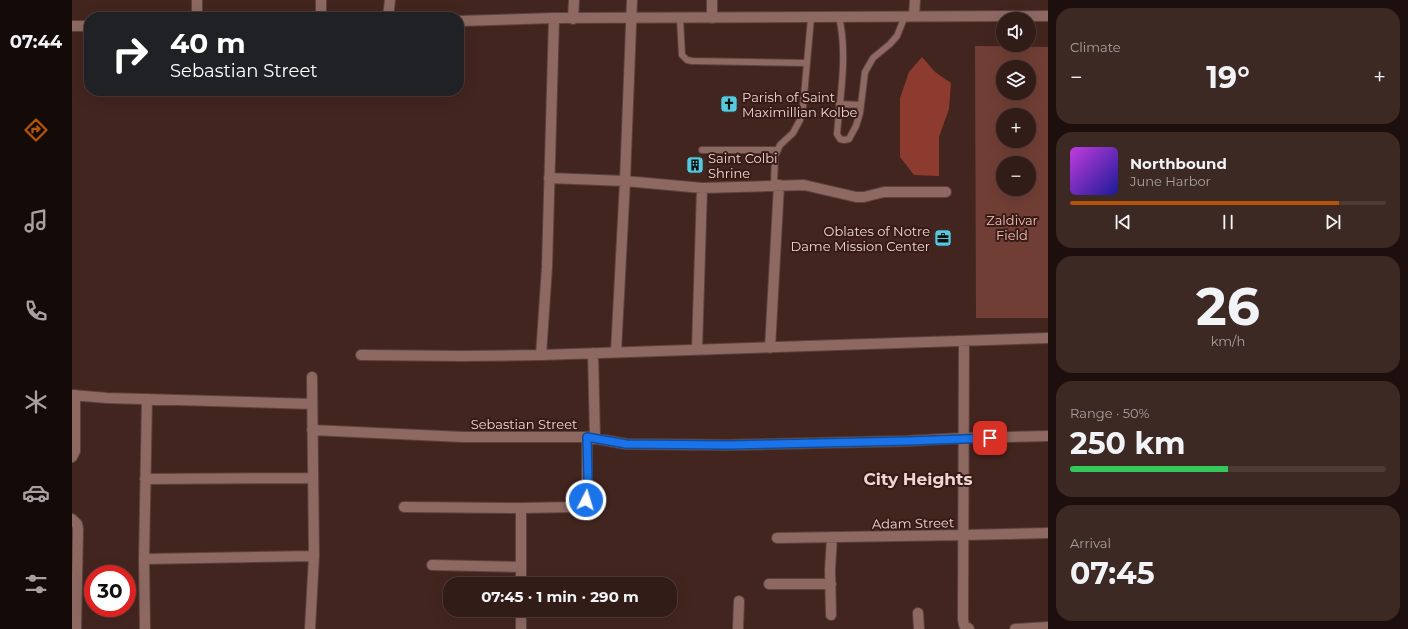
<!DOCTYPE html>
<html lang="en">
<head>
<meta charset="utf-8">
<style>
  body { margin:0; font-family:Montserrat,sans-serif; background:#3d2924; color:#f1f3f6; height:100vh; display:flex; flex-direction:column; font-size:15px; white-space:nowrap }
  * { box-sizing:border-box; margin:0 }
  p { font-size:13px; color:#a8a1a1 }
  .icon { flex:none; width:22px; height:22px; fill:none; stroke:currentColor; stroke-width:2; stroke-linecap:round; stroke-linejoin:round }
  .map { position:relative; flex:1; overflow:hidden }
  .panel { display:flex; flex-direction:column; gap:8px; padding:8px; background:#1c0f0d; width:360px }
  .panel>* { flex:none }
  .hud { position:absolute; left:12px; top:12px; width:380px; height:84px; border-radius:16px; box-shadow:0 4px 16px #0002,0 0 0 1px #4d3a36; background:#202124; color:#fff; overflow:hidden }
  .tools { position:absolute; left:924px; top:12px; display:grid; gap:8px }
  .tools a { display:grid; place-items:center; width:40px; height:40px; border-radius:50%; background:#321c17; box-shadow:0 4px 16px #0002,0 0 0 1px #4d3a36; font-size:20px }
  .speed { position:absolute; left:12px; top:565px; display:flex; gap:8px; font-size:20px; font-weight:700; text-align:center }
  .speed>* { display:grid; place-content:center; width:52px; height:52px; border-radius:50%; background:#321c17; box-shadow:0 4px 16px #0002,0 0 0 1px #4d3a36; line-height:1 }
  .speed .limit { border:6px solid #d22; background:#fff; color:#111 }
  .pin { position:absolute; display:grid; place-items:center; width:34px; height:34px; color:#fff; margin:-17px; border-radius:8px; box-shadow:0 2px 6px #0006 }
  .me { position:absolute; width:44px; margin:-22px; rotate:5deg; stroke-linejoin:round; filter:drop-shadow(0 0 3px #0008) }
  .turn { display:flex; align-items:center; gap:14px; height:84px; padding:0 20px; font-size:18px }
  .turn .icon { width:52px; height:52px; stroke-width:2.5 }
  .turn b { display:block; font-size:28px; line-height:34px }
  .big { font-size:30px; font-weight:700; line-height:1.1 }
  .panel .widget { flex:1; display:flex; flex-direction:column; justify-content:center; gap:6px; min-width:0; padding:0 14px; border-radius:16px; background:#3d2924 }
  .panel .dial { align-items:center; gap:0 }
  .dial b { font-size:52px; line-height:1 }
  .song { display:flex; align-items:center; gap:12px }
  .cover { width:48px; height:48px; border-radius:6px; background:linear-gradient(135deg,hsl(290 70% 55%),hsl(240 70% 35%)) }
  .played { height:4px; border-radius:2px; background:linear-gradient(90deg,#b45309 85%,#4d3a36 85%) }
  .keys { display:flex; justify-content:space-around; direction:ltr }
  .heat { display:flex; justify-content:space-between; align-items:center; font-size:22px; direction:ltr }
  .charge { height:6px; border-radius:3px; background:linear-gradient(90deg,#34c759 50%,#4d3a36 0) }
  .trip { position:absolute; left:371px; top:577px; width:234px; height:40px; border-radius:16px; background:#321c17; box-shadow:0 4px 16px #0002,0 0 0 1px #4d3a36; font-weight:700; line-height:40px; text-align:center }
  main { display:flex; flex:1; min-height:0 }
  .dock { display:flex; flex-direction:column; width:72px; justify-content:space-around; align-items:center; background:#140b09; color:#a8a1a1 }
  .dock .icon { width:28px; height:28px }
  .dock .current { color:#b45309 }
  .dock b { font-size:18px; color:#f1f3f6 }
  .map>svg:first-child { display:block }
  .green { fill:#713e35; fill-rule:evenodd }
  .forest { fill:#8c3b2e }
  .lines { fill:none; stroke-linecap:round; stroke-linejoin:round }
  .lane-casing { stroke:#5b423d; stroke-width:8 }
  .street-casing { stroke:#5b423d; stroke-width:12 }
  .secondary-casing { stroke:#5b423d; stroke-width:12 }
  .lane { stroke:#8d6962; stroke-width:6 }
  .street { stroke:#8d6962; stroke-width:10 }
  .secondary { stroke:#8d6962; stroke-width:10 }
  .route-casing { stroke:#114b97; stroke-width:10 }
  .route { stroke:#1a73e8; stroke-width:7 }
  .labels { text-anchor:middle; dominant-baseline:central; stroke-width:4; stroke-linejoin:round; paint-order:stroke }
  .poi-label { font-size:13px; fill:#ecd7d3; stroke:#381b16; text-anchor:start }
  .park-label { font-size:13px; fill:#f1c1b8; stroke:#381b16 }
  .street-label { font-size:13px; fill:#ecd7d3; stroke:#381b16 }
  .district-label { font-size:17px; font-weight:bold; fill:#ecd7d3; stroke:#381b16 }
</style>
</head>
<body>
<main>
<nav class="dock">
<b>07:44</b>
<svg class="icon current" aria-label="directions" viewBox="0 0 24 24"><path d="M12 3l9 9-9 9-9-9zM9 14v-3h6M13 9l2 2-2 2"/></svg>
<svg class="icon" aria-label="music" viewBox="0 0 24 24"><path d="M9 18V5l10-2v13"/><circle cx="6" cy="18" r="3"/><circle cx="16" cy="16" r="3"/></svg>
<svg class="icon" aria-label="phone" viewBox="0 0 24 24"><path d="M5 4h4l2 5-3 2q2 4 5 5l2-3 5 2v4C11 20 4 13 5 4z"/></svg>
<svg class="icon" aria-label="climate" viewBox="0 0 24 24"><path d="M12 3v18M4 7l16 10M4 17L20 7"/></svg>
<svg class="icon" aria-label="car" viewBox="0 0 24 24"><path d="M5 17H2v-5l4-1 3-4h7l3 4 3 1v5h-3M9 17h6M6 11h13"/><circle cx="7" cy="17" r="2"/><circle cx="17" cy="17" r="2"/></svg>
<svg class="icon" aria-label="filters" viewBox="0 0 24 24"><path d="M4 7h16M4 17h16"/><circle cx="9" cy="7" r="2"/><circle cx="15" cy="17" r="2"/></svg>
</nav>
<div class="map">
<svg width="976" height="629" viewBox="0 0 976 629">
  <rect width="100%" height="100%" fill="#43251f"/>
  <!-- green -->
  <path class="green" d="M903,46L976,47V318H904ZM931,67H957V93H931ZM931,115H957V141H931ZM931,163H957V189H931Z"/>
  <!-- forest -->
  <path class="forest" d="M850,57L863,72L879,83L877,109L867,137V176L842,175L828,157V98L837,72Z"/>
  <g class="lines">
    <defs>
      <path id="lane" d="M767,17C776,55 768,96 765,134L768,139L772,140L777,139L784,126L788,113L793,72L801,58L818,44L825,36L833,16
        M608,19L610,55L615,60L620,61L734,63
        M767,104L789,105
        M630,150H705
        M702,185L703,156L708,145L721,133L728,120L731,107L739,18"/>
      <path id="street" d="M125,0V17
        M249,0V17
        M842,16L843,0
        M316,17L318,0
        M640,18V0
        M501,19L502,0
        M477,178L553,181L630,188L732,185L784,197H792L812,192H874
        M892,341L891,619L892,625L897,629
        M698,348L707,185
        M625,349L630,188
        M544,352L553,181L560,0
        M521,353L523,438
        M289,355L390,356L469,355L976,338
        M469,355L475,267L482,18
        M0,395L35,398L240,404
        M240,430L391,437H515L554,444L656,445L835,441L891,438L976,436
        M0,457L3,451V395
        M73,479L241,478
        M332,507L449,508L503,507C510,505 513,502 515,494V437
        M449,508V584
        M0,519L5,524L6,529L4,629
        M705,538L891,535L976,533
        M72,559L242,556
        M360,565L449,567
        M697,584H759
        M449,610V629
        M846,613L847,629
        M759,615L758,570L760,537
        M73,629L72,559L75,399
        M238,629L242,556L240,377
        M666,629L667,601
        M943,629L976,627"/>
      <path id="secondary" d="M387,21L482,18L976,16
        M0,26H17"/>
    </defs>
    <!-- lane casing -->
    <use href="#lane" class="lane-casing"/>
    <!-- street casing -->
    <use href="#street" class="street-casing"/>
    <!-- secondary casing -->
    <use href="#secondary" class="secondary-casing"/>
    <!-- lane -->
    <use href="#lane" class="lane"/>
    <!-- street -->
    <use href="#street" class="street"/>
    <!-- secondary -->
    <use href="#secondary" class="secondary"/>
  </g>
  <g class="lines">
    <defs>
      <path id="route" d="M514,500L516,480L515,437L554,444L656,445L835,441L918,438"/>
    </defs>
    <!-- route casing -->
    <use href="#route" class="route-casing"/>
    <!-- route -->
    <use href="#route" class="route"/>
  </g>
  <!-- icons -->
  <defs>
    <symbol id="church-square" viewBox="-11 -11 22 22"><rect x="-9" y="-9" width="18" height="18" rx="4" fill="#55cade" stroke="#381b16"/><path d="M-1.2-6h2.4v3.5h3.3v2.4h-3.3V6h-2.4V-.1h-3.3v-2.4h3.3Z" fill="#111"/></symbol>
    <symbol id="building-square" viewBox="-11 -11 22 22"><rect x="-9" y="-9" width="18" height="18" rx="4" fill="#55cade" stroke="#381b16"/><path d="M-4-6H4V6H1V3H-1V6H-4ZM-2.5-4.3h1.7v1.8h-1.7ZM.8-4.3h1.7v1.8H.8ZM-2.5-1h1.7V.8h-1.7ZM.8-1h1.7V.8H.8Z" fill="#111"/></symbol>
    <symbol id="office-square" viewBox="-11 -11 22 22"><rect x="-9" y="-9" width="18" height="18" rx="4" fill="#55cade" stroke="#381b16"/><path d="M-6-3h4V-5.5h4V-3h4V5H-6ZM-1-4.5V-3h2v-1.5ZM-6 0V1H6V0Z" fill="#111"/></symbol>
  </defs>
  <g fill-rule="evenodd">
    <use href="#church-square" x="647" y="94" width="20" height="20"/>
    <use href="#building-square" x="613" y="155" width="20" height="20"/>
    <use href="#office-square" x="861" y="228" width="20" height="20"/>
  </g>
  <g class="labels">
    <!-- poi labels -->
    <g class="poi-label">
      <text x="670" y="97">Parish of Saint<tspan x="670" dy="15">Maximillian Kolbe</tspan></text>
      <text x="636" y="158">Saint Colbi<tspan x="636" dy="15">Shrine</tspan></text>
      <text x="858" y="231" text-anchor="end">Oblates of Notre<tspan x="858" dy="15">Dame Mission Center</tspan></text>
    </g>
    <!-- park labels -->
    <g class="park-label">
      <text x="940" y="220">Zaldivar<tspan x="940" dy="15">Field</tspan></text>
    </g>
    <!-- street labels -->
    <g class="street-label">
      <text x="452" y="424">Sebastian Street</text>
      <text transform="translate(841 523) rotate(-1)">Adam Street</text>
    </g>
    <!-- district labels -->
    <g class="district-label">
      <text x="846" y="479">City Heights</text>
    </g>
  </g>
</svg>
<div class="tools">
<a><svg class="icon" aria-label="sound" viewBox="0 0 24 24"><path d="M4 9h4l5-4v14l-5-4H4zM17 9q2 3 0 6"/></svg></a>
<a><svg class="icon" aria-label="layers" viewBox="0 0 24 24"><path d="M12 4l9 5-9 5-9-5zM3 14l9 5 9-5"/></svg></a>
<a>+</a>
<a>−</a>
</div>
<div class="speed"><div class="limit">30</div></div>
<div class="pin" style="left:918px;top:438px;background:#d93025"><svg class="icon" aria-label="arrive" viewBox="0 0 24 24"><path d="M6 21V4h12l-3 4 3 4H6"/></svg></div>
<svg class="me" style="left:514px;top:500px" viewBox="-20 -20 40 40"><circle r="17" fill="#1a73e8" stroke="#fff" stroke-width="3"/><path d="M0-11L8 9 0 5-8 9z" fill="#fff"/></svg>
<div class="trip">07:45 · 1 min · 290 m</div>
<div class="hud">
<div class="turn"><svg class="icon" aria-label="right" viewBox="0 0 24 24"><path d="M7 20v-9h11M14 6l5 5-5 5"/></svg><div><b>40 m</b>Sebastian Street</div></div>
</div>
</div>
<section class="panel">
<div class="widget"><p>Climate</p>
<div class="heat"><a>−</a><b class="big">19°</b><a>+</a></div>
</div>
<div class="widget">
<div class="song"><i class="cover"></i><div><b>Northbound</b><p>June Harbor</p></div></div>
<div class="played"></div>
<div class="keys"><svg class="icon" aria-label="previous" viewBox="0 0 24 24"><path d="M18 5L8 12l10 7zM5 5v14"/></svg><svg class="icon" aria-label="pause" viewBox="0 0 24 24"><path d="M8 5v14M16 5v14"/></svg><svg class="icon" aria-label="next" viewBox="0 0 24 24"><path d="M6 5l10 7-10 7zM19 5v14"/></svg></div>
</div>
<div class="widget dial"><b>26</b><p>km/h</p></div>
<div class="widget"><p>Range · 50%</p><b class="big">250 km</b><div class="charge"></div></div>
<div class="widget"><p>Arrival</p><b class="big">07:45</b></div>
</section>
</main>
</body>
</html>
